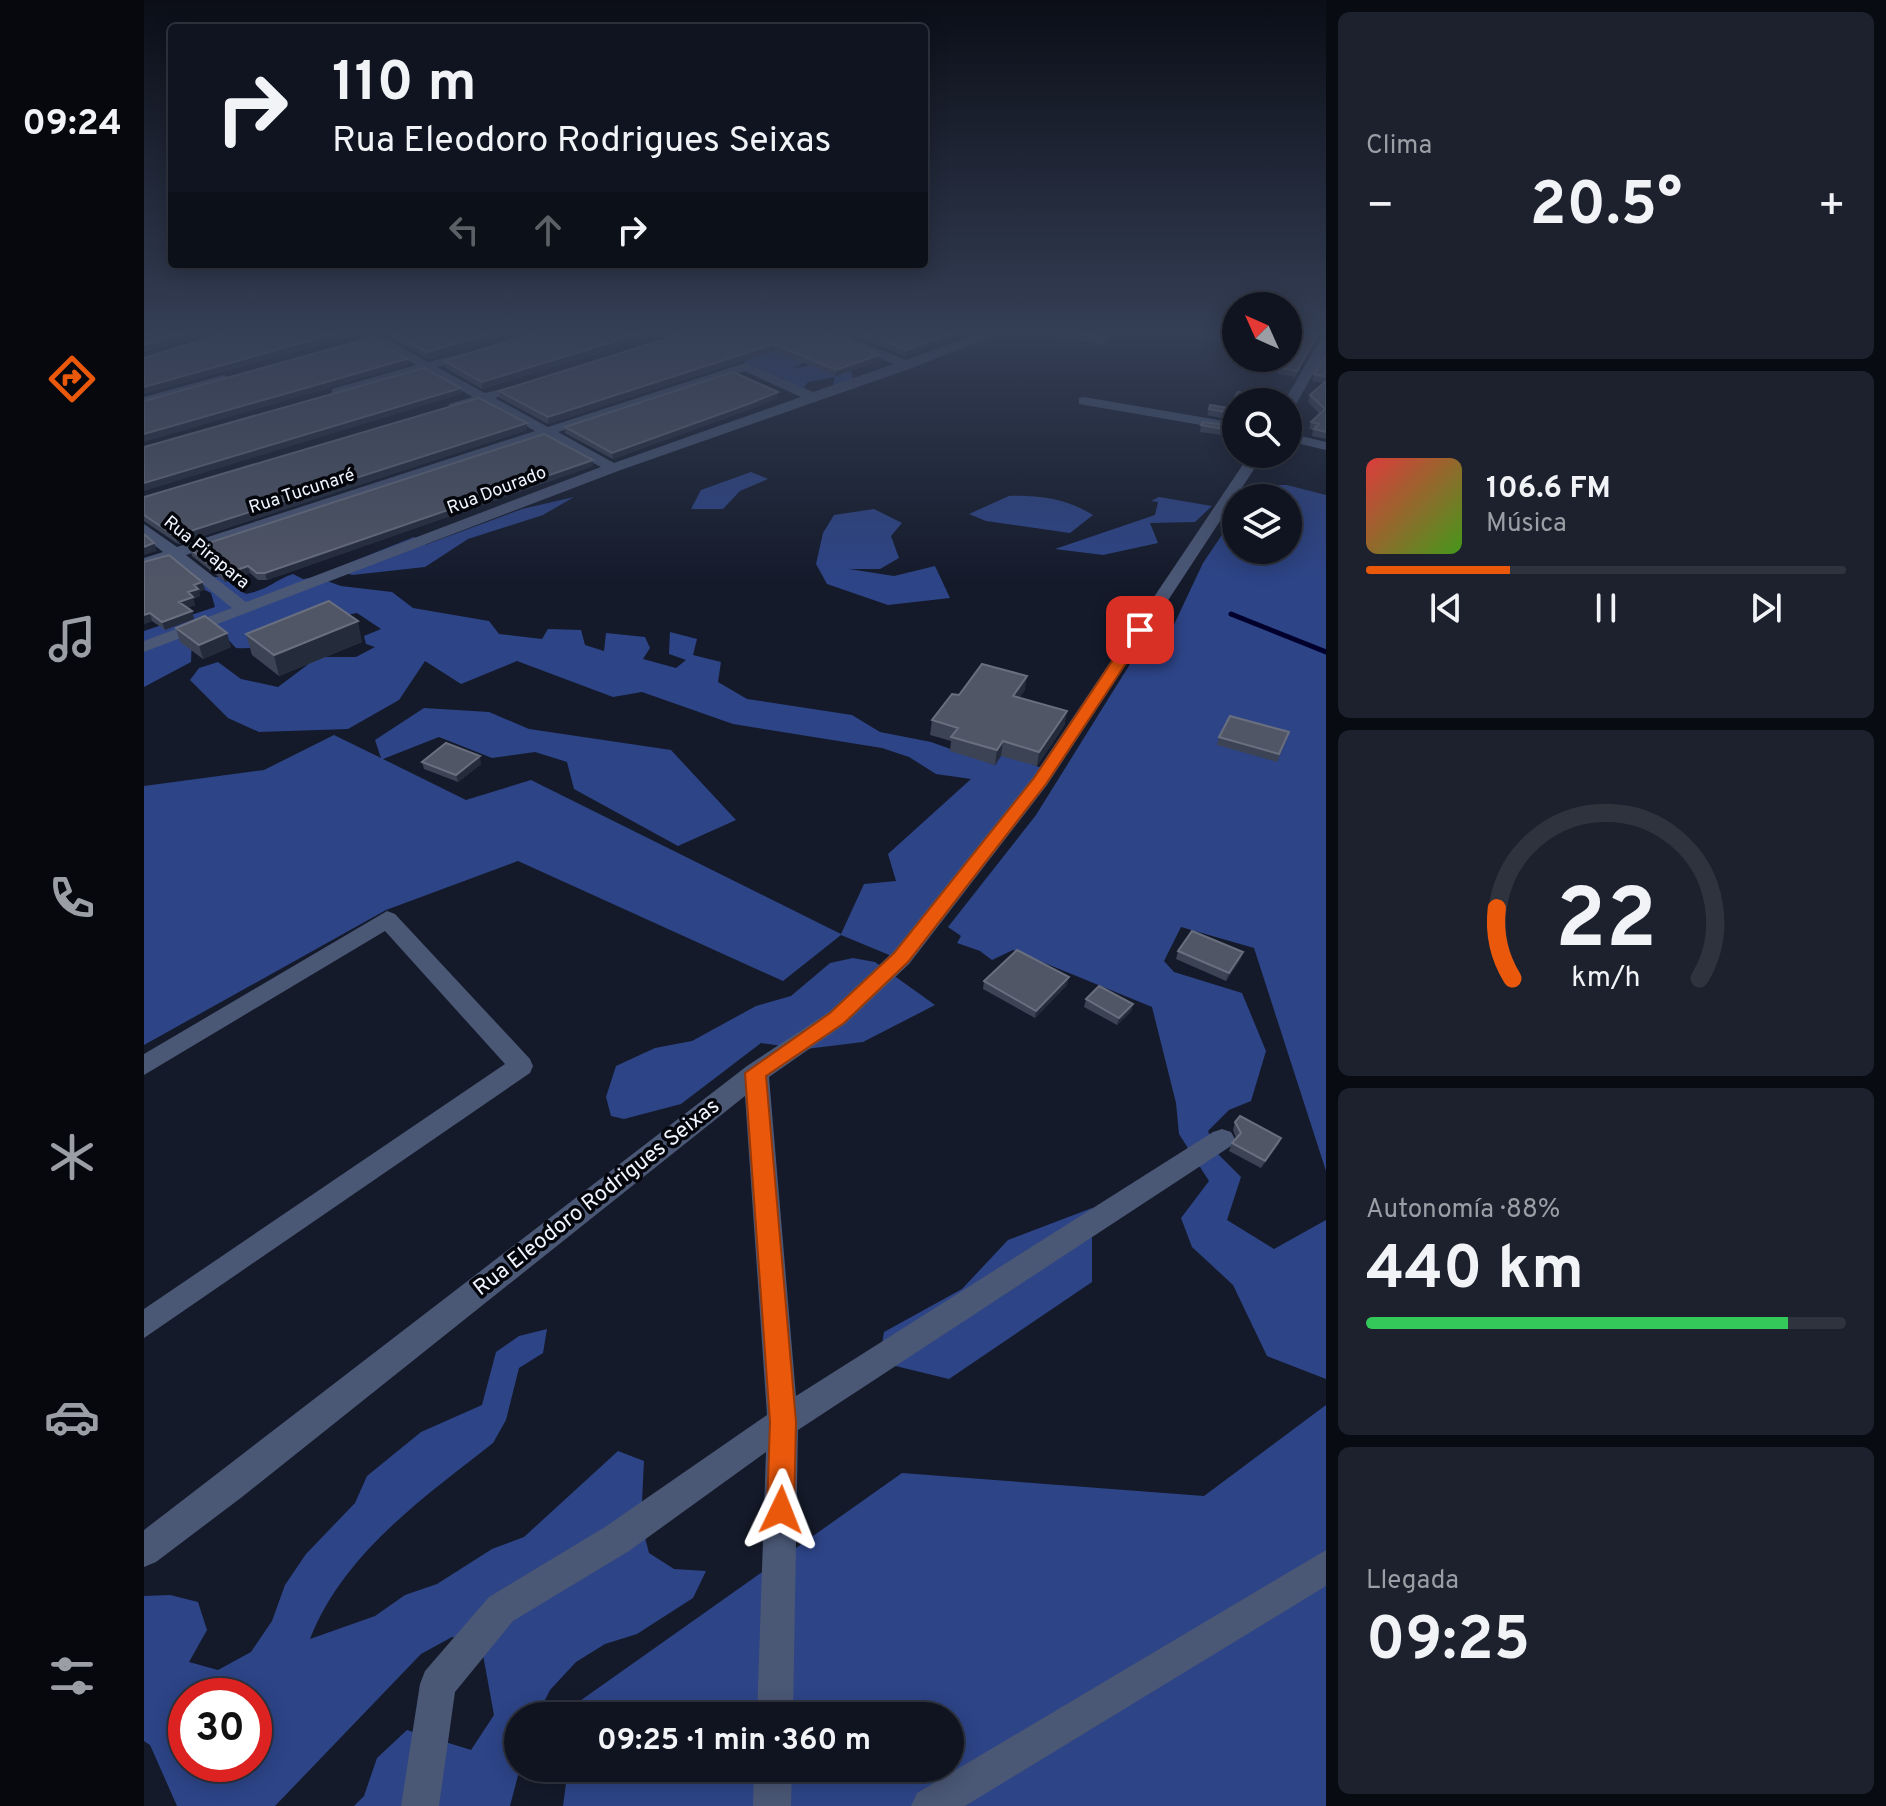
<!DOCTYPE html>
<html lang="es">
<head>
<meta charset="utf-8">
<style>
  body { margin:0; font-family:Overpass,sans-serif; background:#1d212d; color:#f1f3f6; height:100vh; display:flex; flex-direction:column; font-size:30px; white-space:nowrap }
  * { box-sizing:border-box; margin:0 }
  p { font-size:26px; color:#9b9ea5 }
  .icon { flex:none; width:44px; height:44px; fill:none; stroke:currentColor; stroke-width:2; stroke-linecap:round; stroke-linejoin:round }
  .map { position:relative; flex:1; overflow:hidden }
  .side { display:flex; flex-direction:column; gap:12px; padding:12px; background:#080b12; width:560px }
  .side>* { flex:none }
  .hud { position:absolute; left:24px; top:24px; width:760px; height:244px; border-radius:8px; box-shadow:0 4px 20px #0003,0 0 0 2px #2f333e; background:#0f1420; color:#f1f3f6; overflow:hidden }
  .needle { width:52px; rotate:315deg }
  .tools { position:absolute; left:1078px; top:292px; display:grid; gap:16px }
  .tools a { display:grid; place-items:center; width:80px; height:80px; border-radius:50%; background:#0f1420; box-shadow:0 4px 20px #0003,0 0 0 2px #2f333e; font-size:40px }
  .speed { position:absolute; left:24px; top:1678px; display:flex; gap:16px; font-size:40px; font-weight:700; text-align:center }
  .speed>* { display:grid; place-content:center; width:104px; height:104px; border-radius:50%; background:#0f1420; box-shadow:0 4px 20px #0003,0 0 0 2px #2f333e; line-height:1 }
  .speed .limit { border:12px solid #d22; background:#fff; color:#111 }
  .pin { position:absolute; display:grid; place-items:center; width:68px; height:68px; color:#fff; margin:-34px; border-radius:16px; box-shadow:0 4px 12px #0006 }
  .me { position:absolute; width:88px; margin:-44px; rotate:2deg; stroke-linejoin:round; filter:drop-shadow(0 0 6px #0008) }
  .turn { display:flex; align-items:center; gap:28px; height:168px; padding:0 32px; font-size:36px }
  .turn .icon { width:104px; height:104px; stroke-width:2.5 }
  .turn b { display:block; font-size:56px; line-height:68px }
  .lanes { display:flex; align-items:center; height:76px; padding:0 32px; background:#0003; justify-content:center; gap:40px; direction:ltr }
  .lanes .off { opacity:.35 }
  .big { font-size:60px; font-weight:700; line-height:1.1 }
  .side .card { flex:1; display:flex; flex-direction:column; justify-content:center; gap:12px; min-width:0; padding:0 28px; border-radius:12px; background:#1d212d }
  .side .dial { align-items:center; gap:0 }
  .dial svg { height:208px; overflow:visible; fill:none; stroke:#2f333e; stroke-width:7; stroke-linecap:round; text-anchor:middle }
  .dial text { fill:#f1f3f6; stroke:none }
  .song { display:flex; align-items:center; gap:24px }
  .cover { width:96px; height:96px; border-radius:12px; background:linear-gradient(135deg,hsl(0 70% 55%),hsl(100 70% 35%)) }
  .played { height:8px; border-radius:4px; background:linear-gradient(90deg,#ea580c 30%,#2f333e 30%) }
  .keys { display:flex; justify-content:space-around; direction:ltr }
  .heat { display:flex; justify-content:space-between; align-items:center; font-size:44px; direction:ltr }
  .charge { height:12px; border-radius:6px; background:linear-gradient(90deg,#34c759 88%,#2f333e 0) }
  .trip { position:absolute; left:360px; top:1702px; width:460px; height:80px; border-radius:40px; background:#0f1420; box-shadow:0 4px 20px #0003,0 0 0 2px #2f333e; font-weight:700; line-height:80px; text-align:center }
  main { display:flex; flex:1; min-height:0 }
  .tab-bar { display:flex; flex-direction:column; width:144px; justify-content:space-around; align-items:center; background:#06080d; color:#9b9ea5 }
  .tab-bar .icon { width:56px; height:56px }
  .tab-bar .on { color:#ea580c }
  .tab-bar b { font-size:36px; color:#f1f3f6 }
  .map>svg:first-child { display:block }
  .forest { fill:#2d4487; fill-rule:evenodd }
  .lines { fill:none; stroke-linecap:round; stroke-linejoin:round }
  .stream { stroke:#01002c; stroke-width:5 }
  .minor { fill:#4a5775; fill-rule:evenodd }
  .wall { fill:#3c4354 }
  .shaded-wall { fill:#242b3b }
  .building { fill:#505666; stroke:#696f7e; stroke-width:2 }
  .route { fill:#ea580c; stroke:#983908; stroke-width:2 }
  .labels { text-anchor:middle; dominant-baseline:central; stroke-width:7; stroke-linejoin:round; paint-order:stroke }
  .far-street-label { font-size:18px; fill:#eff4ff; stroke:#04060c }
  .street-label { font-size:22px; fill:#eff4ff; stroke:#04060c }
</style>
</head>
<body>
<main>
<nav class="tab-bar">
<b>09:24</b>
<svg class="icon on" aria-label="directions" viewBox="0 0 24 24"><path d="M12 3l9 9-9 9-9-9zM9 14v-3h6M13 9l2 2-2 2"/></svg>
<svg class="icon" aria-label="music" viewBox="0 0 24 24"><path d="M9 18V5l10-2v13"/><circle cx="6" cy="18" r="3"/><circle cx="16" cy="16" r="3"/></svg>
<svg class="icon" aria-label="phone" viewBox="0 0 24 24"><path d="M5 4h4l2 5-3 2q2 4 5 5l2-3 5 2v4C11 20 4 13 5 4z"/></svg>
<svg class="icon" aria-label="climate" viewBox="0 0 24 24"><path d="M12 3v18M4 7l16 10M4 17L20 7"/></svg>
<svg class="icon" aria-label="car" viewBox="0 0 24 24"><path d="M5 17H2v-5l4-1 3-4h7l3 4 3 1v5h-3M9 17h6M6 11h13"/><circle cx="7" cy="17" r="2"/><circle cx="17" cy="17" r="2"/></svg>
<svg class="icon" aria-label="filters" viewBox="0 0 24 24"><path d="M4 7h16M4 17h16"/><circle cx="9" cy="7" r="2"/><circle cx="15" cy="17" r="2"/></svg>
</nav>
<div class="map">
<svg width="1182" height="1806" viewBox="0 0 1182 1806">
  <rect width="100%" height="100%" fill="#141a2a"/>
  <!-- forest -->
  <path class="forest" d="M575,330H595L659,363L648,369L678,363L707,371L709,376L705,385L688,388L691,377L664,382L657,391L648,388L639,378L596,371L605,355Z
    M607,472L624,479L596,491L579,509H547L557,490Z
    M1125,485H1143L1182,495V1171L1110,948L1037,927L1020,961L1030,972L1098,993L1122,1051L1107,1101L1085,1110L1064,1131L1073,1153L1097,1177L1083,1220L1130,1249L1182,1220V1379L1123,1356L1089,1285L1048,1247L1037,1218L1065,1181L1035,1134L1032,1103L1008,1007L869,950L848,960L836,951L813,943L817,936L804,927L892,815L986,664L1026,633L1059,563L1092,514V550H1144V498H1104Z
    M865,496C896,495 923,499 949,515L926,533L842,521L825,514Z
    M430,497L399,515L324,539L281,567L208,575L190,569L270,537L281,545L378,509Z
    M1015,497L1068,506L1051,522L1006,523L1014,543L959,555L911,549L1011,515L1014,502L1007,501Z
    M730,509L758,523L747,536L755,558L736,569H705L750,576L791,566L806,598L744,605L683,584L672,564L679,533L690,515Z
    M149,574L159,579L172,577L197,586L248,592L269,608L345,621L355,634L398,639L404,629L437,630L441,645L460,651L462,633L501,637L506,648L499,659L532,668L542,660L525,654L526,632L553,639L549,655L577,662L574,682L603,699L708,715L736,732L787,742L851,765L859,752L895,767L906,763L750,957L697,935L639,981L374,861L242,910L0,1045V786L120,770L190,735L237,758L231,740L280,708L345,712L385,729L527,750L592,820L534,846L430,789L423,762L391,752L348,758L295,737L239,759L322,800L387,780L697,934L720,884L752,881L744,854L827,779L792,774L765,757L738,748L589,724L498,692L469,697L373,661L317,684L281,661L255,700L204,729L115,732L84,718L46,680L55,668L74,662L97,679L134,687L174,657H212L231,647L222,644L220,636L237,629L213,613C172,620 133,652 92,648L76,631L48,638L47,662L0,687V631L71,607L67,593L53,586L57,577H86L88,585L102,594C126,589 129,581 149,574Z
    M709,958L731,962L791,1005L719,1042L662,1049L617,1043L537,1104L480,1119L467,1116L462,1097L472,1066L511,1048L548,1041L612,1006L647,996L686,963Z
    M948,1208V1282L805,1379L735,1362L740,1332L818,1289L864,1240Z
    M403,1329L399,1353L375,1368L362,1420L349,1443C279,1498 199,1554 166,1639L231,1616L261,1595L293,1584L348,1549L380,1537L474,1451L500,1461L497,1522L505,1553L530,1569L562,1571L549,1598L493,1634L461,1644L432,1662L406,1690L393,1716H374L376,1768L366,1806H210L220,1796L233,1758L263,1730L327,1750L350,1715L337,1644L308,1637L277,1654L131,1806H33L6,1745L0,1741V1596L26,1595L54,1602L63,1630L45,1662L74,1670L107,1652L128,1621L141,1585L162,1554L211,1503L223,1476L277,1432L338,1405L352,1352L375,1336ZM42,1696H110V1764H42Z
    M1182,1405V1806H419L424,1768H806V1716H431L433,1703L758,1473L1060,1496Z"/>
  <g class="lines">
    <!-- stream -->
    <path class="stream" d="M1087,614L1182,652"/>
    <!-- minor -->
    <path class="minor" d="M210,330H226L284,362L329,351V357L293,367L341,393L386,382V388L351,398L404,427L601,363L669,392L750,364L688,339V333L692,332L762,360L844,330H863L768,368L474,471L0,652V641L88,608L28,559L0,568V558L19,552L0,537V524L33,547L391,431L339,402L305,410V404L329,397L281,371L188,395V389L272,365ZM600,371L657,397L470,463L414,432ZM401,437L457,467L102,602L42,555Z
      M515,330H532L540,336L534,340Z
      M1182,336V351L1151,406L1144,410V402H1140L1176,340Z
      M80,375L86,379L85,382L0,405V397Z
      M940,397L1092,423V431L935,404V398Z
      M1144,433L1182,442V450L1144,441Z
      M1106,454H1120L903,785L765,964L701,1024L625,1077L652,1396L1069,1132L1078,1129L1087,1132L1091,1139L1087,1146L654,1430L649,1716H613L622,1452L485,1551L369,1621L311,1692L295,1806H257L276,1684L281,1671L345,1597L461,1527L623,1415L601,1096L98,1497L12,1562L0,1567V1530L603,1066L685,1012L749,952L889,777Z
      M243,911L251,914L386,1059L389,1066L386,1073L0,1338V1309L361,1064L241,931L0,1075V1054Z
      M1182,1550V1586L821,1806H767L773,1793Z
      M610,1768H648L647,1806H609Z"/>
  </g>
  <!-- wall -->
  <path class="wall" d="M250,330H380L284,359L247,338L246,332Z
    M400,330H528L338,389L301,368L300,361Z
    M530,330H689L686,332L687,335L735,355V361L692,376L630,351L404,424L356,398L355,391L538,333Z
    M695,330H834L761,356Z
    M909,330H987L980,337L967,335L960,345L908,336Z
    M1057,330H1092V344L1055,339Z
    M1182,330V335L1173,338L1151,377L1135,374L1118,358H1144Z
    M1182,354V439L1168,436L1169,430L1165,429L1167,422L1176,414L1164,402L1166,395L1179,383L1168,381L1170,374Z
    M634,392V398L607,409L469,459L421,433V427Z
    M1094,392L1115,396L1114,402H1092V421L1063,415L1066,405L1084,408Z
    M383,423V430L34,544L0,521V497Z
    M1057,425L1092,427V437L1056,432Z
    M449,466L123,580H114L106,573L81,582L48,556L46,549Z
    M0,562L61,589L55,592L56,596L49,599L51,605L43,608L48,611L50,619L21,630L8,621L0,624Z
    M32,628L87,647L59,659L36,642Z
    M102,634L218,642L135,676L108,655Z
    M881,690L875,698L923,711L920,726L893,766L857,756L851,765L806,751L807,741L786,735L788,720L815,695Z
    M1075,737L1143,739L1133,762L1073,745Z
    M278,762L337,764L314,782L280,769Z
    M1034,951L1099,952L1096,960L1082,981L1032,959Z
    M840,981L923,985L891,1018L839,989Z
    M942,999L989,1004L987,1011L973,1025L940,1007Z
    M1091,1122L1137,1138L1134,1145L1117,1168L1085,1151L1088,1143L1092,1138L1089,1130Z"/>
  <!-- shaded-wall -->
  <path class="shaded-wall" d="M52,330H77L0,352V345Z
    M204,330H211L212,335L0,394V387Z
    M358,330H380L284,359L283,352Z
    M507,330H528L338,389V382Z
    M817,330H834L761,356L762,350Z
    M967,330H968L967,335L960,345L961,339Z
    M1179,330H1182V335L1173,338L1151,377L1153,371L1175,332Z
    M630,344V351L404,424V417Z
    M735,355V361L692,376V370Z
    M263,359L264,365L0,442V434Z
    M317,388L318,394L0,491V483Z
    M634,392V398L607,409L469,459L468,453Z
    M383,423V430L34,544L31,536Z
    M449,460V466L123,580L121,573Z
    M10,543L13,551L0,555V547Z
    M104,566L106,573L81,582L79,575Z
    M58,582L61,589L55,592L56,596L49,599L51,605L38,610L35,602L50,585Z
    M48,611L50,619L21,630L18,622Z
    M6,613L8,621L0,624V615Z
    M214,621L218,642L135,676L130,655Z
    M83,633L87,647L59,659L55,645Z
    M883,676L881,690L867,711L869,696Z
    M923,711L920,726L893,766L895,752Z
    M859,741L857,756L851,765L853,750Z
    M336,756L337,764L314,782L312,775Z
    M1099,952L1096,960L1082,981L1085,973Z
    M925,977L923,985L891,1018L892,1011Z
    M989,1004L987,1011L973,1025L975,1018Z
    M1137,1138L1134,1145L1117,1168L1121,1161Z"/>
  <!-- building -->
  <path class="building" d="M0,330H52L0,345Z
    M90,330H204L0,387V358Z
    M250,330H358L283,352L246,332Z
    M400,330H507L338,382L300,361Z
    M542,330H686L687,335L735,355L692,370L630,344L404,417L355,391L541,333Z
    M711,330H817L762,350Z
    M915,330H967L961,339Z
    M1057,330H1092V338L1057,333Z
    M1144,330H1179L1175,332L1153,371L1136,367L1127,358H1144Z
    M226,338L263,359L0,434V401Z
    M1182,354V377L1170,374Z
    M280,368L317,388L0,483V447Z
    M589,372L634,392L607,403L468,453L421,427Z
    M1182,381V432L1170,429L1175,424L1167,422L1181,409L1166,395Z
    M1094,392L1115,396L1113,402H1092V414L1065,409L1066,405L1084,408Z
    M335,398L383,423L31,536L0,515V497Z
    M1059,422L1092,427V431L1057,425Z
    M400,434L449,460L121,573H113L104,566L79,575L46,549Z
    M0,534L10,543L0,547Z
    M25,555L58,582L50,585L54,589L44,592L49,597L35,602L48,611L18,622L6,613L0,615V562Z
    M185,601L214,621L130,655L102,634Z
    M61,616L83,633L55,645L32,628Z
    M838,664L883,676L869,696L923,711L895,752L859,741L853,750L807,737L814,728L788,720L808,694L815,695Z
    M1086,716L1145,732L1135,754L1075,737Z
    M302,743L336,756L312,775L278,762Z
    M1048,931L1099,952L1085,973L1034,951Z
    M873,950L925,977L892,1011L840,981Z
    M955,986L989,1004L975,1018L942,999Z
    M1096,1116L1137,1138L1121,1161L1088,1143L1097,1133L1091,1122Z"/>
  <!-- sky -->
  <linearGradient id="sky" x2="0" y2="1"><stop stop-color="#0b0e17"/><stop offset="0.57" stop-color="#343e55"/><stop offset="1" stop-color="#343e55" stop-opacity="0"/></linearGradient>
  <rect width="1182" height="583" fill="url(#sky)"/>
  <!-- route -->
  <path class="route" d="M996,626L1004,630L902,784L764,962L700,1023L622,1076L652,1422L650,1510L646,1520L637,1524L627,1520L623,1510L626,1422L601,1073L686,1013L750,953L890,778L991,627Z"/>
  <g class="labels">
    <!-- far-street labels -->
    <g class="far-street-label">
      <text transform="translate(353 491) rotate(-21)">Rua Dourado</text>
      <text transform="translate(158 492) rotate(-18)">Rua Tucunaré</text>
      <text transform="translate(62 553) rotate(39)">Rua Pirapara</text>
    </g>
    <!-- street labels -->
    <g class="street-label">
      <text transform="translate(453 1198) rotate(-38)">Rua Eleodoro Rodrigues Seixas</text>
    </g>
  </g>
</svg>
<div class="tools">
<a><svg class="needle" viewBox="-14 -14 28 28"><path d="M0-13l5 13h-10z" fill="#e53935"/><path d="M0 13l5-13h-10z" fill="#9b9ea5"/></svg></a>
<a><svg class="icon" aria-label="search" viewBox="0 0 24 24"><circle cx="10" cy="10" r="6"/><path d="M15 15l6 6"/></svg></a>
<a><svg class="icon" aria-label="layers" viewBox="0 0 24 24"><path d="M12 4l9 5-9 5-9-5zM3 14l9 5 9-5"/></svg></a>
</div>
<div class="speed"><div class="limit">30</div></div>
<div class="pin" style="left:996px;top:630px;background:#d93025"><svg class="icon" aria-label="arrive" viewBox="0 0 24 24"><path d="M6 21V4h12l-3 4 3 4H6"/></svg></div>
<svg class="me" style="left:637px;top:1510px" viewBox="-20 -20 40 40"><path d="M0-17L14 15 0 8-14 15z" fill="#ea580c" stroke="#fff" stroke-width="4"/></svg>
<div class="trip">09:25 · 1 min · 360 m</div>
<div class="hud">
<div class="turn"><svg class="icon" aria-label="right" viewBox="0 0 24 24"><path d="M7 20v-9h11M14 6l5 5-5 5"/></svg><div><b>110 m</b>Rua Eleodoro Rodrigues Seixas</div></div>
<div class="lanes"><svg class="icon off" aria-label="left" viewBox="0 0 24 24"><path d="M17 20v-9H6M10 6l-5 5 5 5"/></svg><svg class="icon off" aria-label="ahead" viewBox="0 0 24 24"><path d="M12 20V5M6 11l6-6 6 6"/></svg><svg class="icon" aria-label="right" viewBox="0 0 24 24"><path d="M7 20v-9h11M14 6l5 5-5 5"/></svg></div>
</div>
</div>
<section class="side">
<div class="card"><p>Clima</p>
<div class="heat"><a>−</a><b class="big">20.5°</b><a>+</a></div>
</div>
<div class="card">
<div class="song"><i class="cover"></i><div><b>106.6 FM</b><p>Música</p></div></div>
<div class="played"></div>
<div class="keys"><svg class="icon" aria-label="previous" viewBox="0 0 24 24"><path d="M18 5L8 12l10 7zM5 5v14"/></svg><svg class="icon" aria-label="pause" viewBox="0 0 24 24"><path d="M8 5v14M16 5v14"/></svg><svg class="icon" aria-label="next" viewBox="0 0 24 24"><path d="M6 5l10 7-10 7zM19 5v14"/></svg></div>
</div>
<div class="card dial"><svg viewBox="0 0 100 80">
<path d="M14 69A42 42 0 1 1 86 69"/>
<path d="M14 69A42 42 0 0 1 8 42" stroke="#ea580c"/>
<text x="50" y="56" font-size="32" font-weight="700">22</text>
<text x="50" y="72" font-size="11">km/h</text>
</svg></div>
<div class="card"><p>Autonomía · 88%</p><b class="big">440 km</b><div class="charge"></div></div>
<div class="card"><p>Llegada</p><b class="big">09:25</b></div>
</section>
</main>
</body>
</html>
